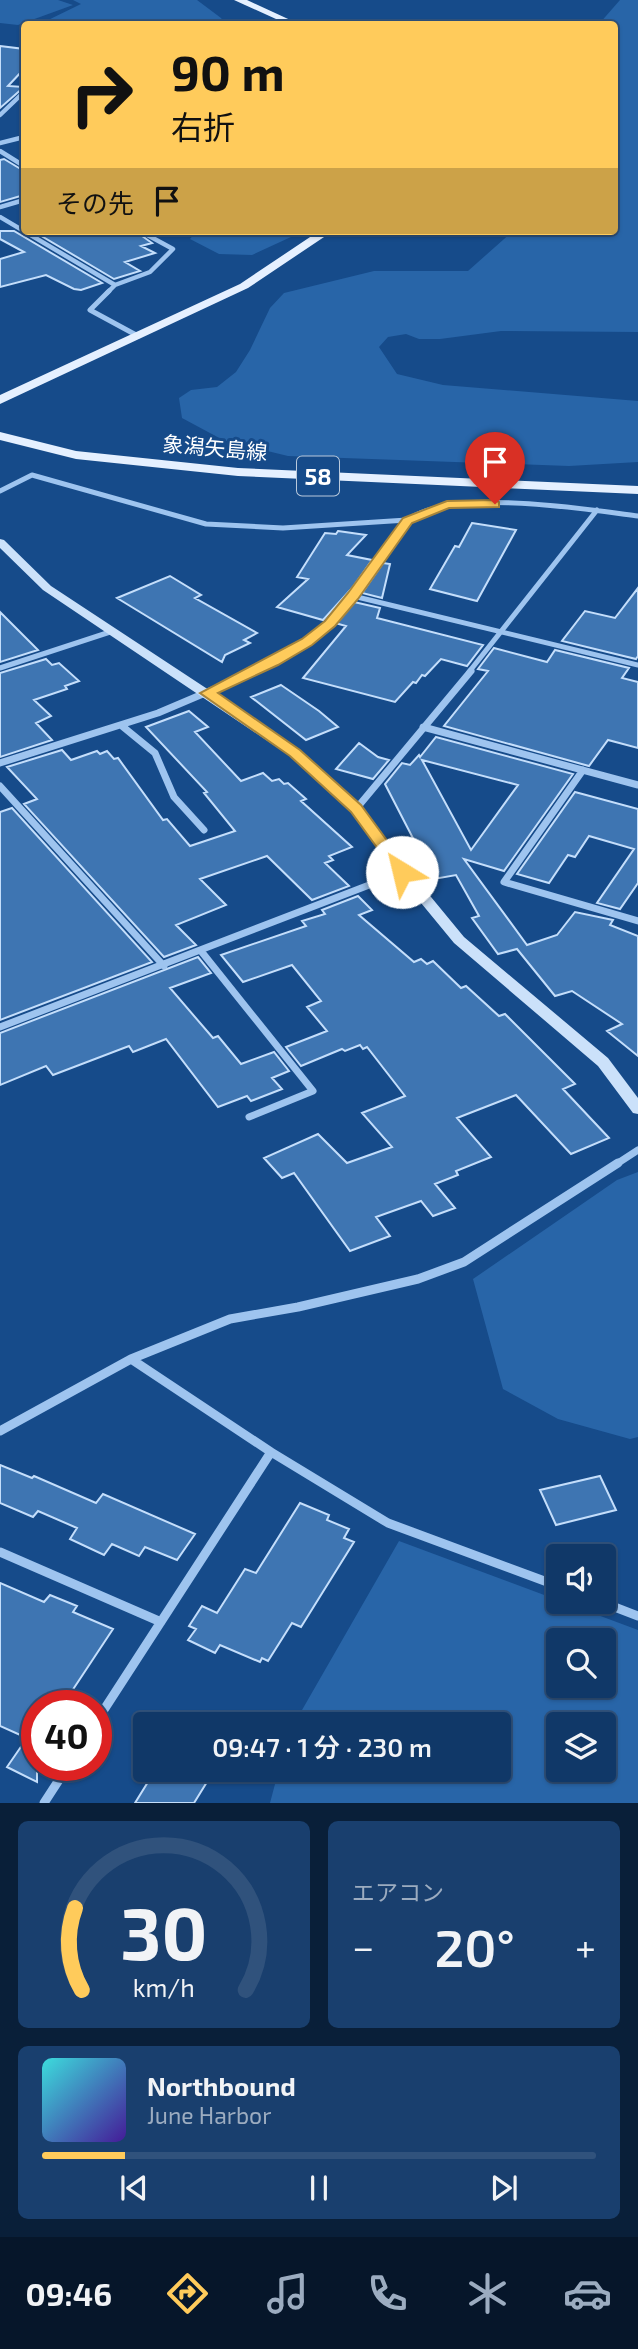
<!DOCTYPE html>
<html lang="ja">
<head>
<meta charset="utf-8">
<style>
  body { margin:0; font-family:"Exo 2","Noto Sans JP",sans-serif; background:#193f6e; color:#f1f3f6; height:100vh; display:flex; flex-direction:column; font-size:26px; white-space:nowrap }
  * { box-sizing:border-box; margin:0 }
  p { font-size:23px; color:#9cacc0 }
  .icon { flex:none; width:38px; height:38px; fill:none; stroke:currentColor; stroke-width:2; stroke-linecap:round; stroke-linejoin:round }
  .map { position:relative; height:1803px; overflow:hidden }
  .panel { display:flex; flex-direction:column; gap:18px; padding:18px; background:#091f39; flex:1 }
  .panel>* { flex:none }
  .guide { position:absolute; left:21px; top:21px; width:597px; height:214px; border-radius:7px; box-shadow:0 2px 5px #0004,0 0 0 2px #30527c; background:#ffcb5b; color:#111; overflow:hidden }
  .tools { position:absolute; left:546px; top:1544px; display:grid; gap:14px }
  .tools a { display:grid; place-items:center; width:70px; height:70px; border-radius:7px; background:#103868; box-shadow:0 2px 5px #0004,0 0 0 2px #30527c; font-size:35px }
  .speed { position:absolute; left:21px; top:1690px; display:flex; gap:14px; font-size:35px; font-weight:700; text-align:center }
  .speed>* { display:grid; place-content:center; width:91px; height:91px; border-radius:50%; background:#103868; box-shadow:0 2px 5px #0004,0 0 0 2px #30527c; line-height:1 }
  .speed .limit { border:10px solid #d22; background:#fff; color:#111 }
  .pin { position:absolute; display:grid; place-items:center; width:60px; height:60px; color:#fff; margin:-72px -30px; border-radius:50% 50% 50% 0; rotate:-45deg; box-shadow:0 0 7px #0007 }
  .pin .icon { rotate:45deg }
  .me { position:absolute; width:77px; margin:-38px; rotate:324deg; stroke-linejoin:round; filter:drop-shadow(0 0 5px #0008) }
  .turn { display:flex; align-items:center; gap:24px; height:147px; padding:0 35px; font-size:32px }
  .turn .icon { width:91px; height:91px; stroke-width:2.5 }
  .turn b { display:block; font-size:49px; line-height:60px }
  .then { display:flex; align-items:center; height:66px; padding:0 35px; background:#0003; gap:14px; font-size:26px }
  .big { font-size:52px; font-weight:600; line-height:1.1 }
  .panel .card { flex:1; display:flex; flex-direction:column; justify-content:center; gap:10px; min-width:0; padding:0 24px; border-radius:10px; background:#193f6e }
  .panel .dial { align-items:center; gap:0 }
  .dial svg { height:182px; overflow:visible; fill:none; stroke:#30527c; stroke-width:7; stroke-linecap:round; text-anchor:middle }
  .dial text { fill:#f1f3f6; stroke:none }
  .song { display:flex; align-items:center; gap:21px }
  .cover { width:84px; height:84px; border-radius:10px; background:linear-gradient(135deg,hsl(180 70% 55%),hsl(260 70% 35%)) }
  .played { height:7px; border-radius:4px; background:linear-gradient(90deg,#ffcb5b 15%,#30527c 15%) }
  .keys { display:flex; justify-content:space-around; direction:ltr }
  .heat { display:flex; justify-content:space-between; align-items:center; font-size:38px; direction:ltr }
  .panel .tiles { flex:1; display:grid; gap:18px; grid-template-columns:1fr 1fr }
  .card:last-child { grid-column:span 2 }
  .trip { position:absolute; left:133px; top:1712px; width:378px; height:70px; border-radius:7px; background:#103868; box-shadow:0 2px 5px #0004,0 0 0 2px #30527c; font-weight:600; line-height:70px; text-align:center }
  .tabs { display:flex; height:112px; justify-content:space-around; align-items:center; background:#06162a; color:#9cacc0 }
  .tabs .icon { width:49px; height:49px }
  .tabs .current { color:#ffcb5b }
  .tabs b { font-size:32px; color:#f1f3f6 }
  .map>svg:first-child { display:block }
  .green { fill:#2865a8; fill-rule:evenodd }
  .building { fill:#3e75b2; stroke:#c4defb; stroke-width:2; fill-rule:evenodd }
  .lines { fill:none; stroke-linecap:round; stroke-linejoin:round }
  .path { stroke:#9ec4ef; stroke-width:2.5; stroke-dasharray:2 3.5; stroke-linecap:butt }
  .street-far3 { stroke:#9ec4ef; stroke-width:4.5 }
  .street-far2 { stroke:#9ec4ef; stroke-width:5 }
  .street-far1 { stroke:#9ec4ef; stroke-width:7 }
  .street { stroke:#9ec4ef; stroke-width:9 }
  .secondary { fill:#cbe1fa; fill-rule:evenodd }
  .primary { fill:#e5f0ff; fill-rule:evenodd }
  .route { fill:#ffcb5b; stroke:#a6843b; stroke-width:2 }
  .labels { text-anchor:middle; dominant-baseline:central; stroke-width:6; stroke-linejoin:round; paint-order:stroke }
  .far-street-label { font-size:21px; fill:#fff; stroke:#164b8a }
  .shield { fill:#164b8a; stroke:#b9c9dc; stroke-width:2 }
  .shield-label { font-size:23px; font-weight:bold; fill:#fff }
</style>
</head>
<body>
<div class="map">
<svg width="638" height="1803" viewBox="0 0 638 1803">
  <rect width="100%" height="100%" fill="#164b8a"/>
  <!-- green -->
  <path class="green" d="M0,0H58L73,5L18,25L0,23Z
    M73,0H197L221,18L225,24H40L81,4Z
    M620,0H638V332L501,331L440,339H419L406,334L388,337L379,347L397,374L443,385L638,401V462L569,466L288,456L223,440L182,418L179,398L191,390L217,387L236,372L250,350L270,308L284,293L374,271H468L513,231H614V24H599Z
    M197,231H304L252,255L219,254L190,239Z
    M638,1172V1437L630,1439L558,1419L503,1389L473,1279L617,1180Z
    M399,1541L638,1630V1803H270L279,1769H499V1724H294ZM558,1640H604V1685H558ZM558,1724H604V1769H558Z"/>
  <!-- building -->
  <path class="building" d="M0,46L24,49V69L8,86L24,87L0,108Z
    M4,159L24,171V195L0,202V160Z
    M0,231H14L102,283L81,290L74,289L46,275L0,287V259L24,252L0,239Z
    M33,231H135L152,243L141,246L155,253L125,262L140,271L114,279Z
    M472,523L516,530L477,601L430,589L455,546L459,547Z
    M338,531L366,535L347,555L372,560L353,587L323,620L277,607L308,579L297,577L325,533L336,534Z
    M383,563L390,564L382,598L362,593Z
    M170,576L201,595L195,598L257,633L244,640L250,643L225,655L222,662L117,598Z
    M638,588V656L636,659L562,641L585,611L615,618Z
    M354,602L380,608L377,618L483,645L467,666L441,659L425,676L422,675L416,683L413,682L395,702L303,678L346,626L335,623Z
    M0,612L38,650L0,662Z
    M494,648L547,662L555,650L629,668L622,678L638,682V748L608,740L589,766L444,726L488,671L478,669Z
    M46,659L52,665L59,663L79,681L65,686L67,689L34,700L51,716L36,723L52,740L0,757V673Z
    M281,685L319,711L338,727L306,740L251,697Z
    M189,711L208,727L195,732L241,781L263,773L272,781L279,779L284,784L288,783L306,799L301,801L352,847L329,856L333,860L325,863L349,886L312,900L267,856L200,879L226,905L176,925L196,945L164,957L24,804L37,799L7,767L62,750L71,760L97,751L100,754L107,751L114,759L118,758L163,820L167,819L190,846L235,831L204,793L207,792L146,727Z
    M436,737L573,774L504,871L464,859L527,945L557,935L575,912L613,920L610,925L638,936V1056L607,1031L622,1024L572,991L555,996L517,949L498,954L472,918L479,916L456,875L434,879L385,784L402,763L410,765L419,755L420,757ZM422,760L518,785L471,850Z
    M359,743L378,757L389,760L373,779L336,769Z
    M575,792L638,809V883L620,909L597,903L634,849L589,836L575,857L568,855L549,883L517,874Z
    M12,808L152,962L0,1020V812Z
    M358,896L372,910L359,915L414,962L421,959L427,964L433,961L461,988L466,986L499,1016L505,1014L575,1084L563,1089L609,1138L571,1154L516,1095L457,1118L491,1157L456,1171L458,1175L435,1184L455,1208L433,1216L421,1201L376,1217L390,1236L350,1251L294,1173L282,1178L264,1158L318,1134L347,1163L392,1147L362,1113L405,1096L367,1047L363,1049L360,1045L345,1051L342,1049L301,1066L286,1047L327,1031L307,1007L321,1001L292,965L243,982L221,955L306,926L302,921L325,914L322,910Z
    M198,957L211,973L170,988L213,1038L218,1036L241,1064L274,1052L289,1071L272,1078L282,1089L251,1101L247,1096L218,1107L166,1039L133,1052L129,1046L53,1075L46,1066L0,1085V1033Z
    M0,1465L32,1478L34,1476L96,1503L103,1494L195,1534L177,1560L145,1547L139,1556L112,1544L104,1555L70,1539L77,1528L38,1511L33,1517L0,1503Z
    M600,1476L616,1510L556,1525L540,1490Z
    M300,1503L329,1515L327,1520L349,1529L344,1538L354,1542L301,1627L292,1623L268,1661L262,1658L260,1662L220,1645L215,1653L188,1640L196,1629L189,1626L202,1606L217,1613L245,1569L256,1573Z
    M0,1583L44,1602L50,1595L77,1606L73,1612L113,1629L62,1706H37V1782L7,1767L27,1738L0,1726Z
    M156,1769H215L194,1803H135Z"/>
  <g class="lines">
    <!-- path -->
    <path class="path" d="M465,24L581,22"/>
    <!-- street-far3 -->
    <path class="street-far3" d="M0,115L24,92
      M0,143L24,137
      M0,151L24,166
      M0,207L24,200
      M0,217L115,285L150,272L173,249L140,231
      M107,293L115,285"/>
    <!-- street-far2 -->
    <path class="street-far2" d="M109,291L90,310L138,336
      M0,491L32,475L206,524L283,528L407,520
      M353,596L638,665
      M0,668L110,632
      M254,672C305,646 336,621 370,573C380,559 394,531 406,521C449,487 585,509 638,516
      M469,672L597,510"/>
    <!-- street-far1 -->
    <path class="street-far1" d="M122,726L155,753L174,797L204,830
      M423,727L638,785
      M0,763L158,713L257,671
      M583,770L504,882L638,921
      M0,786L164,966
      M356,809L471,671
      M201,951L313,1091L249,1117
      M0,1027L403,872
      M615,1165L638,1150"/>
    <!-- street -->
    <path class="street" d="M0,1431L131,1359L230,1319L298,1307L418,1279L464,1262L618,1163
      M271,1452L388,1523L558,1586
      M0,1552L161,1622
      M599,1601L638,1616
      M96,1722L271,1452L131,1359
      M44,1803L68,1766"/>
    <!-- secondary -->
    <path class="secondary" d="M0,539L4,540L51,586L300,750L361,806L408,869L464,937L608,1058L638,1098V1114L633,1113L598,1066L454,943L398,875L351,812L290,756L43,590L0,548Z"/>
    <!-- primary -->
    <path class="primary" d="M234,0H247L299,24H287Z
      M319,231H333L248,288L0,404V395L240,284Z
      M0,432L76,451L238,468L638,486V494L238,476L76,459L0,440Z"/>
  </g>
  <!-- route -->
  <path class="route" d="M495,500L499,502V507L449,508L412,523L358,599L335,626L312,645L278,665L218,693L300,750L361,805L410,872L402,877L397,875L351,812L290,756L200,693L302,639L325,621L348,593L403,518L447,501Z"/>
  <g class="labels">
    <!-- far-street labels -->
    <g class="far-street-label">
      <text transform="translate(215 447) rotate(5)">象潟矢島線</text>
    </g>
    <!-- shield labels -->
    <rect class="shield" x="297" y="456.5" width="42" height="39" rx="5"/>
    <g class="shield-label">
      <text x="318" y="476">58</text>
    </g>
  </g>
</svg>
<div class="tools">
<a><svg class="icon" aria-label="sound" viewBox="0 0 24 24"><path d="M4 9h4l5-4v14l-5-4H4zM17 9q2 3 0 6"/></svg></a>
<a><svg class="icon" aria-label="search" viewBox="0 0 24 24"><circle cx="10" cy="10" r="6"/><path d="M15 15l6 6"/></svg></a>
<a><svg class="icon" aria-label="layers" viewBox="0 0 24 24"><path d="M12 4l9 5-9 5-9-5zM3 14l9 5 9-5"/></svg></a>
</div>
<div class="speed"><div class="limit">40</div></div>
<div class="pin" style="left:495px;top:504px;background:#d93025"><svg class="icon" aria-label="arrive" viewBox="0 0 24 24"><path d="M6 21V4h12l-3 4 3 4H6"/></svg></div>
<svg class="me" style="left:402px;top:872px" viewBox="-20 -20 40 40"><circle r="19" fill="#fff"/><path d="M0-13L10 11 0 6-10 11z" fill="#ffcb5b"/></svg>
<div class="trip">09:47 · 1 分 · 230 m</div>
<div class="guide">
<div class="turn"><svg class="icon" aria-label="right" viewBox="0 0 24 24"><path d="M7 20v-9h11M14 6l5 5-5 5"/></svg><div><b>90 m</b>右折</div></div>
<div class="then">その先<svg class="icon" aria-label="arrive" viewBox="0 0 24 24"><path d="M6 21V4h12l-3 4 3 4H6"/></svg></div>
</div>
</div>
<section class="panel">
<div class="tiles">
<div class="card dial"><svg viewBox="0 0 100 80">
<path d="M14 69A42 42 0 1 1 86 69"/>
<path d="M14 69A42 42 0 0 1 11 33" stroke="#ffcb5b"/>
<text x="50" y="56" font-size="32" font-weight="700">30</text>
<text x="50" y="72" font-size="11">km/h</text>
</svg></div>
<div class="card"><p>エアコン</p>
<div class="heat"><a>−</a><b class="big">20°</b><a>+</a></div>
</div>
<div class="card">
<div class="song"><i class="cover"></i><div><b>Northbound</b><p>June Harbor</p></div></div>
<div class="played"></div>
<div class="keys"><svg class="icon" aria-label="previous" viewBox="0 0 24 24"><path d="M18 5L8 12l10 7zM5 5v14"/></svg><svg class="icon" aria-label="pause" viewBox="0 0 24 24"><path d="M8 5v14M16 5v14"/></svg><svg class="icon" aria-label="next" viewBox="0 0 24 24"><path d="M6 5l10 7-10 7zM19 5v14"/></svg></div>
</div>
</div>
</section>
<nav class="tabs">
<b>09:46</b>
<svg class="icon current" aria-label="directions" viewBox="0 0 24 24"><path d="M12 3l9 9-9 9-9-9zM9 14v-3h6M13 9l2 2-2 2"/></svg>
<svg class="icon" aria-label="music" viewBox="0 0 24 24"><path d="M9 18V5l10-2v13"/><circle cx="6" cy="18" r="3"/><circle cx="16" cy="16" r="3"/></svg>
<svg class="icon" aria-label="phone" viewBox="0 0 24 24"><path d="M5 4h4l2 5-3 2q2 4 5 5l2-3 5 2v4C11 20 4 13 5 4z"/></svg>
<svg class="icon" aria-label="climate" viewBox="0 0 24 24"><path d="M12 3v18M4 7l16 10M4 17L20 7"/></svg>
<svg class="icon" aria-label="car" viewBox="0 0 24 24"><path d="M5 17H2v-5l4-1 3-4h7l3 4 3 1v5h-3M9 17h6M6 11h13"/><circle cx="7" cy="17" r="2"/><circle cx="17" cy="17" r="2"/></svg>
</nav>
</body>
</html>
